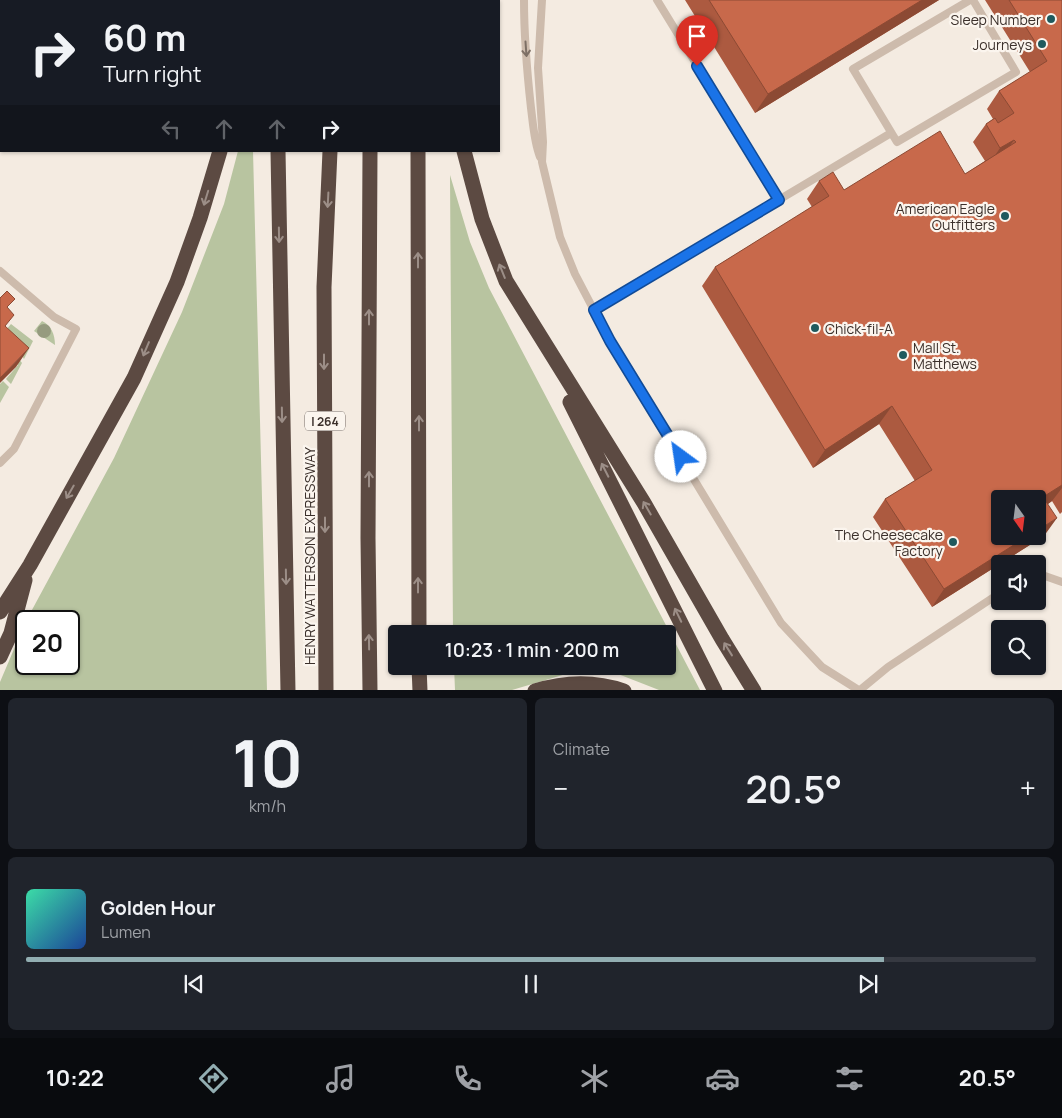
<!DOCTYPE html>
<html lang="en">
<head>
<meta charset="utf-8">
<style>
  body { margin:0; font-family:Manrope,sans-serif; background:#20242c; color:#f1f3f6; height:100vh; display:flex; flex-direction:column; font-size:19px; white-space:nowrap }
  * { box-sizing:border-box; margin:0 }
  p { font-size:16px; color:#9ea1a6 }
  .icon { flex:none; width:28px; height:28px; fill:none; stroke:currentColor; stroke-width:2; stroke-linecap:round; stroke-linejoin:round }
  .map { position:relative; height:690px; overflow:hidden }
  .details { display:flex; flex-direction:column; gap:8px; padding:8px; background:#0d0f14; flex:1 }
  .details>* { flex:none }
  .guide { position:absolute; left:0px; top:0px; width:500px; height:152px; box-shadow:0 1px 4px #0004; background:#171b24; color:#f1f3f6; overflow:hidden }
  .needle { width:32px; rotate:166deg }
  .tools { position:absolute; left:991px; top:490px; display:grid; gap:10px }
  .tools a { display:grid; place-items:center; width:55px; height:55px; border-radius:5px; background:#171b24; box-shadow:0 1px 4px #0004; font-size:25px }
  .speed { position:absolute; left:15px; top:610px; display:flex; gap:10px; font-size:25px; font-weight:700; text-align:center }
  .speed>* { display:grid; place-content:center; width:65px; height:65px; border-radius:50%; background:#171b24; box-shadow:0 1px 4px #0004; line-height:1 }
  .speed .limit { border:2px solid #111; border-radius:8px; background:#fff; color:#111 }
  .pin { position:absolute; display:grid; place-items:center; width:42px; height:42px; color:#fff; margin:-51px -21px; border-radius:50% 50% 50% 0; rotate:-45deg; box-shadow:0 0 5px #0007 }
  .pin .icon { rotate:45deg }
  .me { position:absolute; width:55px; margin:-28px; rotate:329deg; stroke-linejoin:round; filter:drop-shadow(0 0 4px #0008) }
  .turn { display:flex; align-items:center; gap:18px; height:105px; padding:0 20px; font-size:22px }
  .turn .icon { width:65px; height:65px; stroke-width:2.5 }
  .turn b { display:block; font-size:35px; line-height:42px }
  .lanes { display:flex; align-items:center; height:48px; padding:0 20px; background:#0003; justify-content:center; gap:25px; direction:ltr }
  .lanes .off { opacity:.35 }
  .big { font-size:38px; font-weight:600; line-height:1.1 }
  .details .card { flex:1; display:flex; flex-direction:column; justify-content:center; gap:8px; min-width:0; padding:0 18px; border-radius:8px; background:#20242c }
  .details .dial { align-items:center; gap:0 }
  .dial b { font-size:65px; line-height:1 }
  .song { display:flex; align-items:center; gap:15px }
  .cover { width:60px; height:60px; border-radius:8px; background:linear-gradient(135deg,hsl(160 70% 55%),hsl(220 70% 35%)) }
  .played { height:5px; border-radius:2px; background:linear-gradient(90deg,#92aeb2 85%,#363941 85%) }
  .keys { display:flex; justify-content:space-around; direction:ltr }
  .heat { display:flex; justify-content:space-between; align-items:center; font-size:28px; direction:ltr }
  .details .tiles { flex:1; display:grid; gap:8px; grid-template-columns:1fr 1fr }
  .card:last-child { grid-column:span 2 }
  .trip { position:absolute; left:388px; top:625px; width:288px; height:50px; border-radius:5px; background:#171b24; box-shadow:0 1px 4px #0004; font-weight:600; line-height:50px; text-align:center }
  .tab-bar { display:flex; height:80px; justify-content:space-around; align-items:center; background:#090b0e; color:#9ea1a6 }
  .tab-bar .icon { width:35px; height:35px }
  .tab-bar .selected { color:#92aeb2 }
  .tab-bar b { font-size:22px; color:#f1f3f6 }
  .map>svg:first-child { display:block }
  .green { fill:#b8c4a0 }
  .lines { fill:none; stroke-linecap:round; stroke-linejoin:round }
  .lane { stroke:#cdbbac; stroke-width:8 }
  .highway { stroke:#5c4a42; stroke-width:15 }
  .tree { fill:#969b7f }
  .wall { fill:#ac5a40 }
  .shaded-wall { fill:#8c4a34 }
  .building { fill:#c8694b; stroke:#8c4a34 }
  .oneway { stroke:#7d6f65 }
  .oneway2 { stroke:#9c8e87 }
  .route-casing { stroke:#114b97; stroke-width:12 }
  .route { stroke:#1a73e8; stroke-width:9 }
  .poi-dot { fill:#1f5a5e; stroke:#fbf5ee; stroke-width:2 }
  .labels { text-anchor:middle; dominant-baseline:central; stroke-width:4.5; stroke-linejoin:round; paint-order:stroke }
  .shield { fill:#fbf5ee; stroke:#756b66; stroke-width:1 }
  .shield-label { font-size:12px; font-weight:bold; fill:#3b302b }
  .poi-label { font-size:14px; fill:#3b302b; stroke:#fbf5ee; text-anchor:end }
  .street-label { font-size:14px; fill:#3b302b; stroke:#fbf5ee }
</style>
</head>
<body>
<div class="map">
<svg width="1062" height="691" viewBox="0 0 1062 691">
  <rect width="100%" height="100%" fill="#f4ebe1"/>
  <!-- green -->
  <path class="green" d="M238,151H253L267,690H0V682L26,621V664H69V621H26L114,458L182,312L224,204Z
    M450,175L470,242L489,288L700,690H659L618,674H566L512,690H455L454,666H666V634H453Z
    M42,321C51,325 55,334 55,345L34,331Z
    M11,324L33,341L24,359L5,331Z
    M19,359L22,363L11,384L6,379L18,365L16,363Z
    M3,381L9,387L0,403V384Z"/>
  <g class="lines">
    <!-- lane -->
    <path class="lane" d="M524,0C524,36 527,72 531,108C533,123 534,142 540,157
      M542,0L538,68L543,142L542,162L560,237L575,274L610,341L781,623L822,667L860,691
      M657,0L779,199
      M970,0L853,69L897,142L1016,72L973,0
      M93,1L94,0
      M146,1V0
      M0,271L54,317L76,329L14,449L0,463
      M594,310L891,133
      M1038,577L1045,576L1062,582
      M860,690L888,667L1000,593"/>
    <!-- highway -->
    <path class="highway" d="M277,0V1
      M329,0V1
      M370,0V1
      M254,1V0
      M431,1L432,0
      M278,151L288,691
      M370,151L368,538L370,691
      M418,151L419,634
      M464,151L482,219L506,281L644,503L722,639L754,691
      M570,402L715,691
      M0,612L30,565L134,378L177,282L200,218L220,151
      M0,657L11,633L25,580
      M419,666L420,691
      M326,691L324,287L330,151
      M535,691C564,682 595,681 624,691"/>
  </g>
  <!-- trees -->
  <circle class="tree" cx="44" cy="331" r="7"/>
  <!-- wall -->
  <path class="wall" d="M685,0H939L755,113Z
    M985,0H1062V512L1060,514L1052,501L1048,504L1044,536L932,607L873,517L885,499L915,481L879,424L813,468L702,286L715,267L812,207L807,199L819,181L844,190L965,174L985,161L973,142L986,124L993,119L987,109L999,91L1030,72Z"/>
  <!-- shaded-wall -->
  <path class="shaded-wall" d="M922,0H939L755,113L768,94Z
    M1014,140L1001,158L988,166L1000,148Z
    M29,348L16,367L0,383V378Z
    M892,406L879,424L813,468L825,450Z
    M1062,485V488L1052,501L1038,511L1043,497Z
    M1057,518L1044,536L932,607L944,589L1028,536H1038V530Z"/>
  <!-- building -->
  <path class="building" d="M709,0H922L768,94Z
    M1009,0H1062V485L1043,497L1057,518L1038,530V499H1000V536H1028L944,589L885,499L932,470L892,406L825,450L715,267L829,196L819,181L833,172L844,190L940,131L965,174L1016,142L1014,140L1000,148L986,124L995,118L998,123L1014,113L999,91L1047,61Z
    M7,291L15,299L7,307L14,315L5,326L29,348L0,378V298Z"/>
  <!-- one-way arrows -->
  <defs><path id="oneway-shaft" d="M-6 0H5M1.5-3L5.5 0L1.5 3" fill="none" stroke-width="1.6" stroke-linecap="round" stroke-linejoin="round" transform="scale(1.25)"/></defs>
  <use class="oneway" href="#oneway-shaft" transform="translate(526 49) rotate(86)"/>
  <g class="oneway2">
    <use href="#oneway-shaft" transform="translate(206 198) rotate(107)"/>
    <use href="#oneway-shaft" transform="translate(328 200) rotate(93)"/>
    <use href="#oneway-shaft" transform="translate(279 235) rotate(89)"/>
    <use href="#oneway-shaft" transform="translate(418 260) rotate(-90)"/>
    <use href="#oneway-shaft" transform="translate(502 271) rotate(-112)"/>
    <use href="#oneway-shaft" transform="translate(369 317) rotate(-90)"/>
    <use href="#oneway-shaft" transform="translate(146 349) rotate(113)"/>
    <use href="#oneway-shaft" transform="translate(324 362) rotate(90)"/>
    <use href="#oneway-shaft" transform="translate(282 415) rotate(89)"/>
    <use href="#oneway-shaft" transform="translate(419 423) rotate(-90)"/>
    <use href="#oneway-shaft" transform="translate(605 470) rotate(-117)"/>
    <use href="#oneway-shaft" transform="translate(369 479) rotate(-90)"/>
    <use href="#oneway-shaft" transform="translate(70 492) rotate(120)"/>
    <use href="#oneway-shaft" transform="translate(647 508) rotate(-120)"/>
    <use href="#oneway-shaft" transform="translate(325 525) rotate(90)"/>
    <use href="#oneway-shaft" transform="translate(286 577) rotate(89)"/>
    <use href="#oneway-shaft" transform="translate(418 585) rotate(-90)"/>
    <use href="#oneway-shaft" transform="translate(678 615) rotate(-116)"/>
    <use href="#oneway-shaft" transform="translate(369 642) rotate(-91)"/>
    <use href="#oneway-shaft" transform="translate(728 649) rotate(-122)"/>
  </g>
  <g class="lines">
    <defs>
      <path id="route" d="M681,457L610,341L594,310L779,200L697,66"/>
    </defs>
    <!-- route casing -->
    <use href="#route" class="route-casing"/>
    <!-- route -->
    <use href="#route" class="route"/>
  </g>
  <!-- markers -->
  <g class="poi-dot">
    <circle cx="1051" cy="19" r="5"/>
    <circle cx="1042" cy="44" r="5"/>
    <circle cx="1005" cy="216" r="5"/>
    <circle cx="815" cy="328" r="5"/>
    <circle cx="903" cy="355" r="5"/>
    <circle cx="953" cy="542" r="5"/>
  </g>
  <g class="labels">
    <!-- shield labels -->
    <rect class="shield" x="305" y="411.5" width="40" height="19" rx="4"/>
    <g class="shield-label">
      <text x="325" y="421">I 264</text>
    </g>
    <!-- poi labels -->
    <g class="poi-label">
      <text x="1041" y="19">Sleep Number</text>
      <text x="1032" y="44">Journeys</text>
      <text x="995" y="208">American Eagle<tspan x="995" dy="16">Outfitters</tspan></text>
      <text x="825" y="328" text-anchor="start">Chick-fil-A</text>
      <text x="913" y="347" text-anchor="start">Mall St.<tspan x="913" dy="16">Matthews</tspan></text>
      <text x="943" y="534">The Cheesecake<tspan x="943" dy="16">Factory</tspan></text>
    </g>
    <!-- street labels -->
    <g class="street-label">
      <text transform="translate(309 556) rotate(-90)">HENRY WATTERSON EXPRESSWAY</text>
    </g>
  </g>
</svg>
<div class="tools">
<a><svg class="needle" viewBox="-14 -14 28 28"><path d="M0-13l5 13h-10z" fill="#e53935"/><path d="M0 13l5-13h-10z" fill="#9ea1a6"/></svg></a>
<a><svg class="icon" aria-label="sound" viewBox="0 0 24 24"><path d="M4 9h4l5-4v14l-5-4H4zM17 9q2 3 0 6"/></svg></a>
<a><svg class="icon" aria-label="search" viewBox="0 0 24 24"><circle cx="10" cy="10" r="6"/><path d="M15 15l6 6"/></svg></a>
</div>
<div class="speed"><div class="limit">20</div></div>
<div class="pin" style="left:697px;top:66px;background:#d93025"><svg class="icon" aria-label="arrive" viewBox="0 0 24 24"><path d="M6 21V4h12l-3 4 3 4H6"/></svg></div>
<svg class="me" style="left:681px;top:457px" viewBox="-20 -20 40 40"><circle r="19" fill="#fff"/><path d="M0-13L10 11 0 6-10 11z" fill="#1a73e8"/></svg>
<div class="trip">10:23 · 1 min · 200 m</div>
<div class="guide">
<div class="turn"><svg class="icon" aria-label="right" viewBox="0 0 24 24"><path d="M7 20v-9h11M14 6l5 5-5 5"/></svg><div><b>60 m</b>Turn right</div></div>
<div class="lanes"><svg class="icon off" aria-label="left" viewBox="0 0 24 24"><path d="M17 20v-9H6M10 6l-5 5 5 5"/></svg><svg class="icon off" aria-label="ahead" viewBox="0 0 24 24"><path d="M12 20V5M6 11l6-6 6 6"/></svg><svg class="icon off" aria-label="ahead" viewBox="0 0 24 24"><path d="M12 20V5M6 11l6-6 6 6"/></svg><svg class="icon" aria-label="right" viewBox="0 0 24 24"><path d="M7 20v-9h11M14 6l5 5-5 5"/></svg></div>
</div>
</div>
<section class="details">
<div class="tiles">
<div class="card dial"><b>10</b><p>km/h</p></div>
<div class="card"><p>Climate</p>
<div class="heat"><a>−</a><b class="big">20.5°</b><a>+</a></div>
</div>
<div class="card">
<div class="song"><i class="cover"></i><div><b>Golden Hour</b><p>Lumen</p></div></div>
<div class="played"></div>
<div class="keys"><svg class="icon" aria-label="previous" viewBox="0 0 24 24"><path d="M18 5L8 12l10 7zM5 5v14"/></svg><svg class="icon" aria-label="pause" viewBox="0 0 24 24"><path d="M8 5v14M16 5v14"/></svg><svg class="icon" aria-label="next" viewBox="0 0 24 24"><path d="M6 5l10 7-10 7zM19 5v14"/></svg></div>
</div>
</div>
</section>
<nav class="tab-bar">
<b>10:22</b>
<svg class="icon selected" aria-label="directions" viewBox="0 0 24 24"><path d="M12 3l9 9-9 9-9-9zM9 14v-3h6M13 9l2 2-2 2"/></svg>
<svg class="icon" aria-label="music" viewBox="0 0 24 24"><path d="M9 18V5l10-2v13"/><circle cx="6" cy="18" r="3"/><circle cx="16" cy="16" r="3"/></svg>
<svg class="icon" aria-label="phone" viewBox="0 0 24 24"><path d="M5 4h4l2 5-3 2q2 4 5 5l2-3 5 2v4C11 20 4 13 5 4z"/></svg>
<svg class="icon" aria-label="climate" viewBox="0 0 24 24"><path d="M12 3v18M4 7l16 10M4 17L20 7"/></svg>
<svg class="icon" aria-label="car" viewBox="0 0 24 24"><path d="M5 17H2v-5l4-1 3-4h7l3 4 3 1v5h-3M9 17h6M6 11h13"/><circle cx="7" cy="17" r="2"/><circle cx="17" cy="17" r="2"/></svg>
<svg class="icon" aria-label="filters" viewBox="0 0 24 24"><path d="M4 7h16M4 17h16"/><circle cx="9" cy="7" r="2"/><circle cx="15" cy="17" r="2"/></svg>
<b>20.5°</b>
</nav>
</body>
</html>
